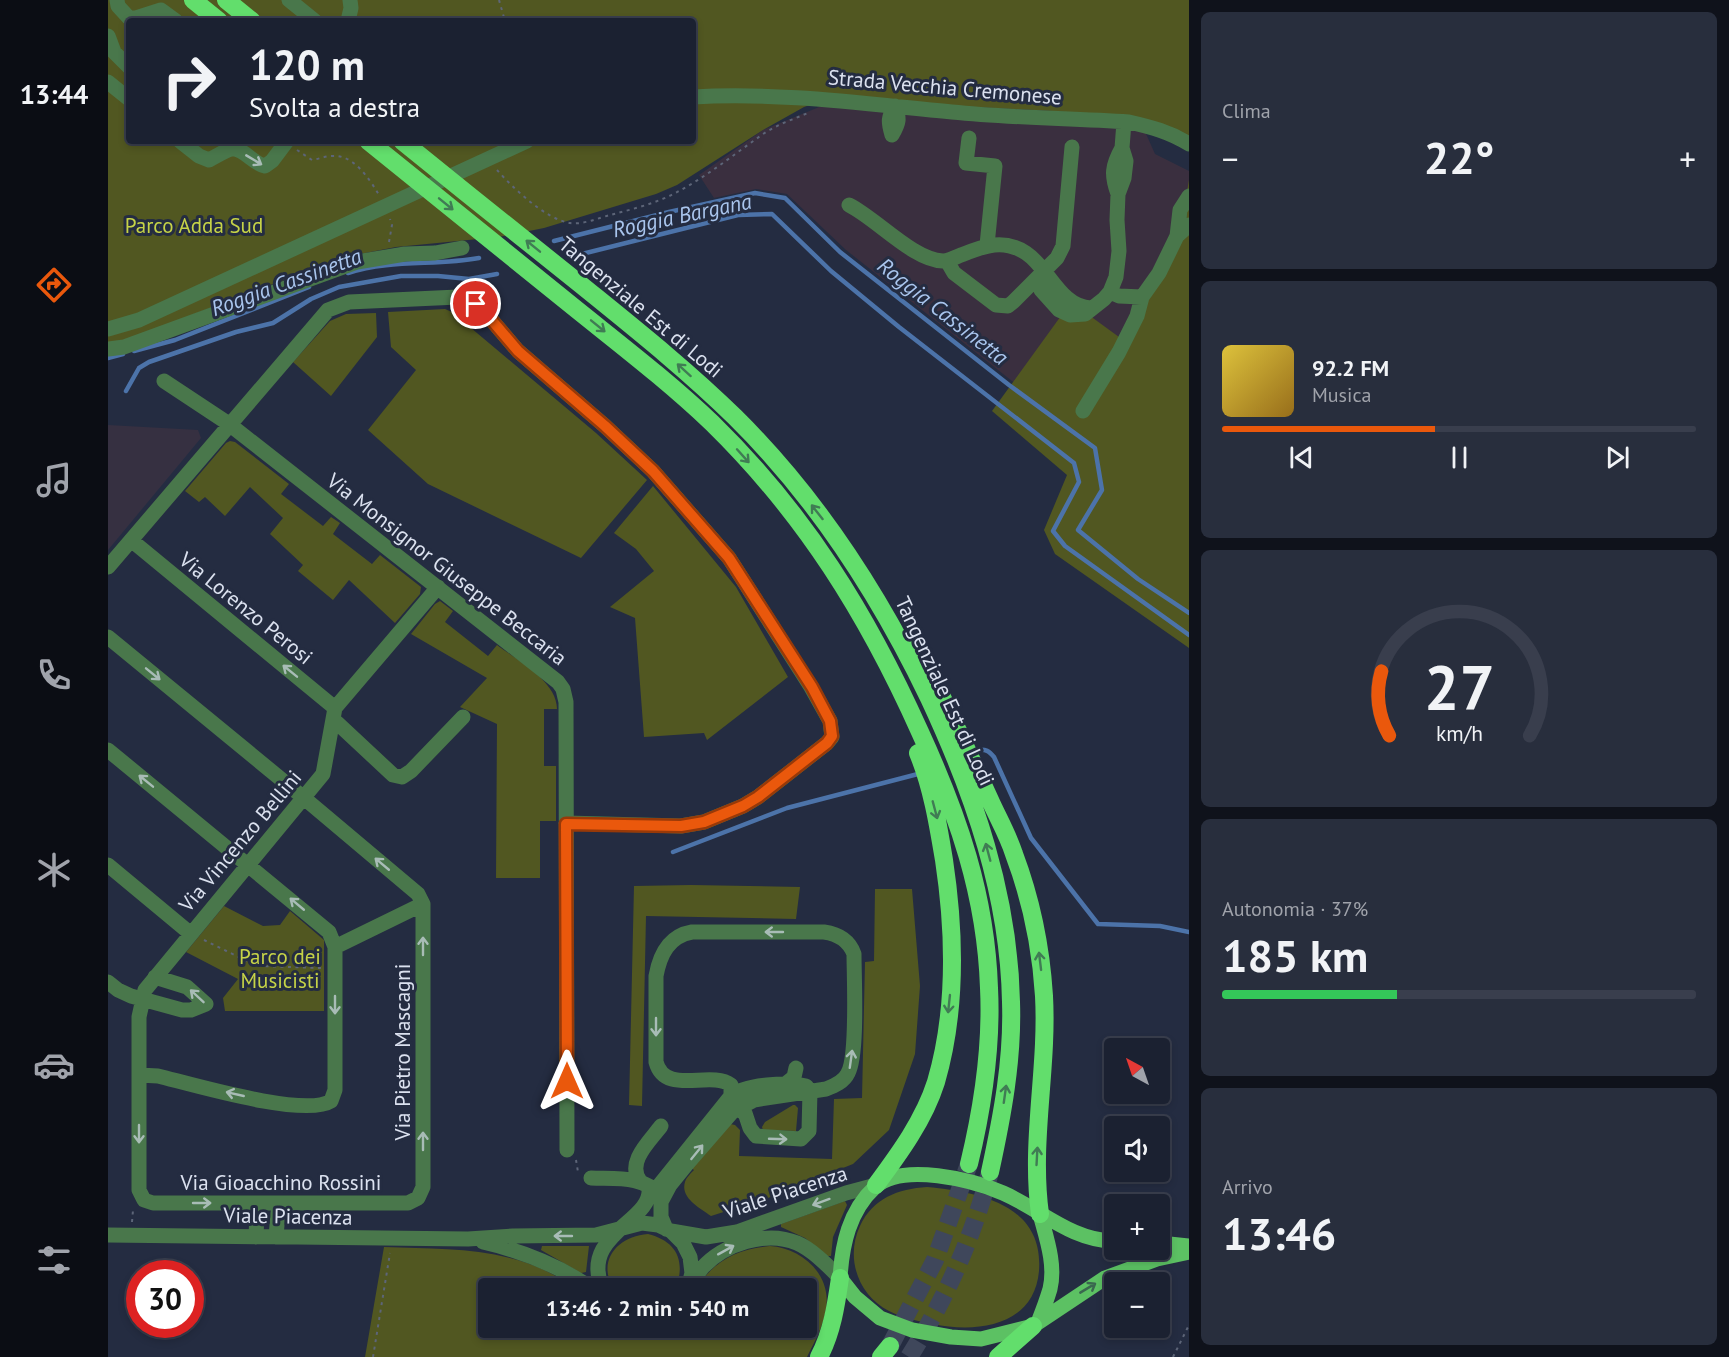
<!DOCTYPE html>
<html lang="it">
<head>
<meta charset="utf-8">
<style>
  body { margin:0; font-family:"PT Sans",sans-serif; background:#282e3d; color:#f1f3f6; height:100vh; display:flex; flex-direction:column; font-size:22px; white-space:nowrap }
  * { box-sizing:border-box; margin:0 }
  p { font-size:20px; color:#a0a3ab }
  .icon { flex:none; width:33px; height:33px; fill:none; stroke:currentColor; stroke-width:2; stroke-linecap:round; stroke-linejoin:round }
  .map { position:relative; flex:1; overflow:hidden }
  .details { display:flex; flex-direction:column; gap:12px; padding:12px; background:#0f121b; width:540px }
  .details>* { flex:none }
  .guide { position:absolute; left:18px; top:18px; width:570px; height:126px; border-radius:6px; box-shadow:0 3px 9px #0003,0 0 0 2px #393e4d; background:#1b2131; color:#f1f3f6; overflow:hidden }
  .needle { width:39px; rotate:320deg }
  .controls { position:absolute; left:996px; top:1038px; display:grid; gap:12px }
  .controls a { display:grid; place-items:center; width:66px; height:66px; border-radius:6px; background:#1b2131; box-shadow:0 3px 9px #0003,0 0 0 2px #393e4d; font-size:30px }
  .speed { position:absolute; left:18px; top:1260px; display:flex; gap:12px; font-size:30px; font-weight:700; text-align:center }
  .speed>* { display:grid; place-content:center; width:78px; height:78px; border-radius:50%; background:#1b2131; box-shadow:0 3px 9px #0003,0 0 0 2px #393e4d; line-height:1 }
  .speed .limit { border:9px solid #d22; background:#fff; color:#111 }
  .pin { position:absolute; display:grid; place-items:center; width:51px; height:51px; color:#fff; margin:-26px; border:3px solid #fff; border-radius:50%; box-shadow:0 2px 6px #0007 }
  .me { position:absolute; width:66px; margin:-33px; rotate:0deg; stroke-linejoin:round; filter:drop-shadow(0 0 4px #0008) }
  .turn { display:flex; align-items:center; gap:21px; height:126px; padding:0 24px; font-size:27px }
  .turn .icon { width:78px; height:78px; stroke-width:2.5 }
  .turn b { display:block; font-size:42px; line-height:51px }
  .big { font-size:45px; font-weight:800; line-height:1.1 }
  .details .tile { flex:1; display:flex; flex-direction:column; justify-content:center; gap:9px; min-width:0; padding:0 21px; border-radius:9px; background:#282e3d }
  .details .dial { align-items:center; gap:0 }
  .dial svg { height:156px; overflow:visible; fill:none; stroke:#393e4d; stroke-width:7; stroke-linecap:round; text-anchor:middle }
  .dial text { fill:#f1f3f6; stroke:none }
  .song { display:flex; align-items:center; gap:18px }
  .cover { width:72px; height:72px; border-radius:9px; background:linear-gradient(135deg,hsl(50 70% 55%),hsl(40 70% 35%)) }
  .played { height:6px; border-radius:3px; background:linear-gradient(90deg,#ea580c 45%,#393e4d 45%) }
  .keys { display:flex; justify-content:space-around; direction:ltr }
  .heat { display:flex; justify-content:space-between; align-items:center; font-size:33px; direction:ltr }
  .charge { height:9px; border-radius:4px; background:linear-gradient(90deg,#34c759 37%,#393e4d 0) }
  .trip { position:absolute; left:370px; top:1278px; width:339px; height:60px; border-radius:6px; background:#1b2131; box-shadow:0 3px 9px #0003,0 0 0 2px #393e4d; font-weight:800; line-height:60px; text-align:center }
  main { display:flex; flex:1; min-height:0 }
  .menu { display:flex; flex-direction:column; width:108px; justify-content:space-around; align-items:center; background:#0b0d14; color:#a0a3ab }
  .menu .icon { width:42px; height:42px }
  .menu .active { color:#ea580c }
  .menu b { font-size:27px; color:#f1f3f6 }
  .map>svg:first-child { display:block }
  .industrial { fill:#3a2f3f }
  .education { fill:#363041 }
  .green { fill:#515721; fill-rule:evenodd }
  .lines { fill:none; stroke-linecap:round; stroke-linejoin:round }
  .stream { stroke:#4c73a9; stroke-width:4.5 }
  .highway-tunnel { stroke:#3f475b; stroke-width:18; stroke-dasharray:18 9; stroke-linecap:butt }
  .path { stroke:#5d6578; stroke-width:2; stroke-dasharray:3 4.5; stroke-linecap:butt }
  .minor { stroke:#49774b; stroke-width:15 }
  .major { stroke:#5cc163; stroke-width:15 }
  .highway { stroke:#62de6c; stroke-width:18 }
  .oneway { stroke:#a8bcb6 }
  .oneway2 { stroke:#407c54 }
  .oneway3 { stroke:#3a684f }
  .route-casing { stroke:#983908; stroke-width:15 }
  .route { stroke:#ea580c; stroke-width:10 }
  .labels { text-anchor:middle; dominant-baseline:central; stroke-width:6; stroke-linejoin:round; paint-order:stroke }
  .street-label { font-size:21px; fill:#dbe1ef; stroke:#242c41 }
  .park-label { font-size:21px; fill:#c6d347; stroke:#242c41 }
  .water-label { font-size:22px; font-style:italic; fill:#a9c5ed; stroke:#242c41 }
</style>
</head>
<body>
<main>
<nav class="menu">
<b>13:44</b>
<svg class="icon active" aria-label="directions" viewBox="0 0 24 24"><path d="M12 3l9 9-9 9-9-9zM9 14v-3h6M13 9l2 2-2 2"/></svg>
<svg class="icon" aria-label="music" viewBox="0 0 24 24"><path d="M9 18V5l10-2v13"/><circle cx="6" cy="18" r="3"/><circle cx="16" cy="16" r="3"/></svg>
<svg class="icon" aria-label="phone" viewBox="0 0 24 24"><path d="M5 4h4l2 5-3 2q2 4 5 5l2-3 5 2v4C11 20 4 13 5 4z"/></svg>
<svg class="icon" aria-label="climate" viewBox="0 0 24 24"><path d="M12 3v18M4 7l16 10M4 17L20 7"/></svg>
<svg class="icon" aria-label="car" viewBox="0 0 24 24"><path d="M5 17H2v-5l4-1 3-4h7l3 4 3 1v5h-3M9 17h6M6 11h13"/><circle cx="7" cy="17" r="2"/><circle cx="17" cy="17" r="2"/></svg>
<svg class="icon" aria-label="filters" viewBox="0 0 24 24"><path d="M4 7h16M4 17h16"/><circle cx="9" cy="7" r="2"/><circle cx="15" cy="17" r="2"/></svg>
</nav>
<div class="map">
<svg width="1081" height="1357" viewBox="0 0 1081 1357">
  <rect width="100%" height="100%" fill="#242c41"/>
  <!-- industrial -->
  <path class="industrial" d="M743,94L1031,118L1047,154L1081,171V249L988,442L904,381L738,250L679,194L648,189L606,198L591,175L655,130Z"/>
  <!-- education -->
  <path class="education" d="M0,425L90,430L93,438L0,550Z"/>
  <!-- green -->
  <path class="green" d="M0,0H1081V137L1031,118L945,111L719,99L696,107L655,130L569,185L548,194L436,228L391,237L288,247L252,254L223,262L34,334L9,342H0ZM21,21H585V141H21Z
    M1081,180V648L947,554L936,530L959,475L884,411L963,302L1011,337L1071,237Z
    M337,309L344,312L488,433L539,480L473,558L320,484L260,430L308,370L283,347L280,312Z
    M268,313L269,337L223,396L185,362L222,321L238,314Z
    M122,441L127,442L181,484L173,494L215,526L223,517L232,523L225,534L264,564L272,555L313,587L312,594L287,623L241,580L225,600L190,571L195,565L162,534L175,518L142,487L117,516L97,497L91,502L77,491L118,443Z
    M545,486L628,587L680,677L599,740L596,733L536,737L527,618L502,607L546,571L528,549L506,533Z
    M332,601L345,611L337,622L380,656L389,645C409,660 449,681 449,709H436V766H448V821H432V878H388L389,724L352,707L379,678L303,634L327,604Z
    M583,885L692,887L688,919L538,916L534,1106L521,1105L526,886Z
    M767,889H804L812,986L807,1054L781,1130L745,1164L660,1198L603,1216C592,1208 572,1198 577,1182C578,1178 583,1173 586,1170L583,1168L622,1124L627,1125L632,1130L631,1156L724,1159L726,1099L754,1098L757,962L766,961Z
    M116,906L155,926L172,925L182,911L216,940V1011H117L115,998L130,979L78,952Z
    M685,1105H687L690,1108L688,1131L655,1130L654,1127L657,1122Z
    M819,1187C870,1192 936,1204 931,1271C926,1327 868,1333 825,1324C810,1321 795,1318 781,1311C750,1295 737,1258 752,1226C765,1198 790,1189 819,1187Z
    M737,1201L739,1205L725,1237L723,1256H719L697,1238L673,1227V1224Z
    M540,1234C568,1241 578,1260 568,1288H505C489,1260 510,1236 540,1234Z
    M434,1246H481L478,1272L473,1273L433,1250Z
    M662,1246C693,1248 724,1274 718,1309C715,1327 707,1341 699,1357H257L276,1247C324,1249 373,1247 419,1263C437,1269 453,1279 469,1288H381V1328H699V1288H589C606,1260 630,1249 662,1246Z"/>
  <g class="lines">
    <!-- stream -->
    <path class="stream" d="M446,241L561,212L647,193L677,198L732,252L901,385L987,448L994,490L970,530L1030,579L1081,613
      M466,256L630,215L664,214L723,271L791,327L966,463L971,482L945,531L957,546L1081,635
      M240,273C283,259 328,266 371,258
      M26,351L67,340L201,287
      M0,358L15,354
      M18,391L31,368L41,362L128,332L165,323L203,299L231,287L293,276H330L361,279L389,274
      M870,750C878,749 881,751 886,757L923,838L990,924L1052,926L1081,932
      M565,852L679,808L810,774"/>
    <!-- highway-tunnel -->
    <path class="highway-tunnel" d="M782,1346L827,1260L861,1164
      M801,1357C838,1299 864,1239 882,1172"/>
    <!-- path -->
    <path class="path" d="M391,0L397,21
      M189,150L204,160C211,159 217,156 224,156C245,154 261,178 271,195
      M389,170C405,188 437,219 462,223C475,225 490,218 502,215C525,209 550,203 571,191C601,175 629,152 658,132L673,124L700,113
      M281,242L284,225L282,219
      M96,940L149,966L213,968
      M468,1160L470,1172
      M24,1222L25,1210
      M265,1357L282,1253
      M1065,1357L1081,1325"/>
    <!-- minor -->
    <path class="minor" d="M9,0L10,6L21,18H28L53,10L68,21
      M181,0L207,21
      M240,21L243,8L242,0
      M0,36L6,52L21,67
      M0,82L21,99
      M585,97C672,92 757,104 844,112C903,118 962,118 1021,122C1043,127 1062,132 1081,144
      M787,106C792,119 791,123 784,135C780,122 780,117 787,106Z
      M861,138L858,163L887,166L879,245
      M72,141L91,156L101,160C107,157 116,151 123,149C135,147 145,164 157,166L164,161L179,141
      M1014,148C1004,166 1003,175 1010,194L1016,178L1018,161L1014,148L1016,122
      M1081,196L1072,210L1069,236L1081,225
      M741,205C769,219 805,260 835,261C841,261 848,257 853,255C876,246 895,238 918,253C941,268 952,307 983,308
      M839,261L846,273L888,305L900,306L905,302L949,258L955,246L964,147
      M935,272L931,284L933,290L951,310L962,315L977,314L996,299L1002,292L1008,277L1011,251L1009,220L1010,194
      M1002,292L1011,296L1034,297
      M0,329L31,320L419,141
      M0,349L16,347L249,262L297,254L327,253L354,248
      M56,381L121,424L450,682L455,689L458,702L459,1150
      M975,411L1011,352L1029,316L1034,297L1051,273L1069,236
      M23,540L227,708
      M0,567L220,310L241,302L350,297L359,298L367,305L381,317L410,351L497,426L545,471L621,558L703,687L722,721L724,737L719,743L650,797L635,806L596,822L573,826L458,823
      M0,637L196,798L310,894L315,904
      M225,719L285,775L294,777L303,771L355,717
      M0,750L221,932L227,947V1090L223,1101C197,1118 83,1084 50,1076L31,1075
      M0,865L83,934
      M315,904V1187L310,1198L300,1203H45L36,1200L31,1190V1017L37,990L215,774L227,708L330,587
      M227,947L315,904
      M0,982L10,990L23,996L74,1010H83L98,1004L79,987L47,977
      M676,1085L686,1077L688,1068
      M623,1096C637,1084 680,1082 698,1086L702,1091L701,1131L693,1139L648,1136L642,1128L637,1113L628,1109
      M483,1178C508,1179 535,1175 553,1196V1217L558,1229
      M532,1181C518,1162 542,1141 553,1126
      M541,1198L623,1096V1085C602,1070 557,1096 548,1062V976C552,954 561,936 584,932H716C730,934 741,940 746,954C746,978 750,1055 740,1073C736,1082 726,1086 718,1089L646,1100L625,1111L579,1164L562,1185L554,1200
      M139,1203C152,1211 148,1224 148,1237
      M563,1231L598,1237L629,1232L738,1193L768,1185
      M0,1235L360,1239L405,1236L488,1235L534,1223L550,1225L563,1231L575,1243L582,1257L584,1273L580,1288
      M168,1237L170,1213L182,1203
      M375,1242C414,1251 450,1265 483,1288
      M583,1284C587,1278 590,1273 594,1268C616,1244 658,1230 689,1243C705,1250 720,1266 732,1278
      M494,1288C472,1233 545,1222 541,1188"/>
    <!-- major -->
    <path class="major" d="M1006,1241C964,1241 932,1209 895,1193C865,1180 794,1162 767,1187C741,1211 734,1245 732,1278L747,1297L772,1318L804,1330L843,1337L873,1339L925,1326L997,1278L1049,1259L1081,1252
      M1052,1243L1081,1246
      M931,1320C935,1310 939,1299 942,1289C948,1264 938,1237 932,1214"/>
    <!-- highway -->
    <path class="highway" d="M85,0L111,21
      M118,0L144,21
      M260,141C329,197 398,253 468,309C514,346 561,382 604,423C697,514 759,614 812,732C850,815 878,895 881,988C884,1048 875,1106 861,1164
      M294,141C353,189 413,237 472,284C525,327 578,369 627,417C709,498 771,594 821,698C866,794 901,895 903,1002C905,1060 894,1117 882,1172
      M799,648L818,664C840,709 861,754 882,800C890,818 900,835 906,854C923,899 933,948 936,996C940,1069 922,1141 932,1214
      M768,1185C791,1154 816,1120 828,1082C849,1010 847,933 836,860C830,824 824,787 810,753
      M711,1357C724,1332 728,1306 732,1278
      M773,1357L782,1346
      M890,1357L925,1326"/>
  </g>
  <!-- one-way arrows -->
  <defs><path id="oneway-shaft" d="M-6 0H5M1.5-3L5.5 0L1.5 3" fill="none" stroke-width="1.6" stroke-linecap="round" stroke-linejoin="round" transform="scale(1.5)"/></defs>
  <g class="oneway">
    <use href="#oneway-shaft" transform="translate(146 160) rotate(31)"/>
    <use href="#oneway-shaft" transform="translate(182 671) rotate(-141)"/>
    <use href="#oneway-shaft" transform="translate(45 674) rotate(39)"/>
    <use href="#oneway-shaft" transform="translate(38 781) rotate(-141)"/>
    <use href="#oneway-shaft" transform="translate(274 864) rotate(-140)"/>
    <use href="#oneway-shaft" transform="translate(189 904) rotate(-140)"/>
    <use href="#oneway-shaft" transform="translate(666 932) rotate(-180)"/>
    <use href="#oneway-shaft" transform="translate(315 946) rotate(-90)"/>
    <use href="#oneway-shaft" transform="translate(89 996) rotate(-137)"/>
    <use href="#oneway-shaft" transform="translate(227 1005) rotate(90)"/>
    <use href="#oneway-shaft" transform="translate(548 1027) rotate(90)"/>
    <use href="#oneway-shaft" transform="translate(743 1059) rotate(-82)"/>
    <use href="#oneway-shaft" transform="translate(127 1094) rotate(-167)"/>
    <use href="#oneway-shaft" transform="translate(31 1134) rotate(90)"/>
    <use href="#oneway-shaft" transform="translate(670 1139) rotate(2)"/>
    <use href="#oneway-shaft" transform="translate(315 1141) rotate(-90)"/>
    <use href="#oneway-shaft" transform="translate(589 1152) rotate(-51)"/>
    <use href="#oneway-shaft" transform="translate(713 1202) rotate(160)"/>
    <use href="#oneway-shaft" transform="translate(94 1203)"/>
    <use href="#oneway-shaft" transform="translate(455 1236) rotate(180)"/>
    <use href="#oneway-shaft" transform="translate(618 1250) rotate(-29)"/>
  </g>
  <g class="oneway2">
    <use href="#oneway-shaft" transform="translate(338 204) rotate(39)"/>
    <use href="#oneway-shaft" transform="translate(425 246) rotate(-141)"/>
    <use href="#oneway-shaft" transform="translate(490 326) rotate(39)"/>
    <use href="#oneway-shaft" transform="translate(576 370) rotate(-138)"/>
    <use href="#oneway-shaft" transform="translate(635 456) rotate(48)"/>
    <use href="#oneway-shaft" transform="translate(709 512) rotate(-128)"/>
    <use href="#oneway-shaft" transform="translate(827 810) rotate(75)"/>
    <use href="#oneway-shaft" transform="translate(880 852) rotate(-105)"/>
    <use href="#oneway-shaft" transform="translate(932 961) rotate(-97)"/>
    <use href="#oneway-shaft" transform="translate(841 1004) rotate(96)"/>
    <use href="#oneway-shaft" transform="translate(897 1094) rotate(-82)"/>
    <use href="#oneway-shaft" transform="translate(929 1156) rotate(-87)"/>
  </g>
  <use class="oneway3" href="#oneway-shaft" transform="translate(980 1288) rotate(-31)"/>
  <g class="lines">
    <defs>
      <path id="route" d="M368,304L381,317L410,351L497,426L545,471L621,558L704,687L722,721L724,736L719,743L650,797L635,806L596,822L573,826L458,824L459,1081"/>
    </defs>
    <!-- route casing -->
    <use href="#route" class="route-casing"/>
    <!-- route -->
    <use href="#route" class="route"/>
  </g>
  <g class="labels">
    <!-- street labels -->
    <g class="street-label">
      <text transform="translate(837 87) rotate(5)">Strada Vecchia Cremonese</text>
      <text transform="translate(533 307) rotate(40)">Tangenziale Est di Lodi</text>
      <text transform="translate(339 569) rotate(38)">Via Monsignor Giuseppe Beccaria</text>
      <text transform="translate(138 608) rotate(39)">Via Lorenzo Perosi</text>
      <text transform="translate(837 691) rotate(65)">Tangenziale Est di Lodi</text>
      <text transform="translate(132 841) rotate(-50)">Via Vincenzo Bellini</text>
      <text transform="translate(294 1052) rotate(-90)">Via Pietro Mascagni</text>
      <text x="173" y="1182">Via Gioacchino Rossini</text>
      <text transform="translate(677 1192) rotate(-18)">Viale Piacenza</text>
      <text transform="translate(180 1216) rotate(1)">Viale Piacenza</text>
    </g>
    <!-- park labels -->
    <g class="park-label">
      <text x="86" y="225">Parco Adda Sud</text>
      <text x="172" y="956">Parco dei<tspan x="172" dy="24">Musicisti</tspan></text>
    </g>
    <!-- water labels -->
    <g class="water-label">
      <text transform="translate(574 215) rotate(-12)">Roggia Bargana</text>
      <text transform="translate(178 282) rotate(-20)">Roggia Cassinetta</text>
      <text transform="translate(835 311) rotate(38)">Roggia Cassinetta</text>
    </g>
  </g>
</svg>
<div class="controls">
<a><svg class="needle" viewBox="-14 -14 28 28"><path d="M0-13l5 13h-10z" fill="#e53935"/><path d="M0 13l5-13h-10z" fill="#a0a3ab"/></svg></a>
<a><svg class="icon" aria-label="sound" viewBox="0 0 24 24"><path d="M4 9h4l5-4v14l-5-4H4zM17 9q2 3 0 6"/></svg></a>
<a>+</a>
<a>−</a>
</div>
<div class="speed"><div class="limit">30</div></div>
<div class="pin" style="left:368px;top:304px;background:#d93025"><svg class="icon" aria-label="arrive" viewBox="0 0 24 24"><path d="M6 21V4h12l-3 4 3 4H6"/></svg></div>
<svg class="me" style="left:459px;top:1081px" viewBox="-20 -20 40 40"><path d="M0-17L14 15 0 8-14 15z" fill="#ea580c" stroke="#fff" stroke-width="4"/></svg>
<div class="trip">13:46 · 2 min · 540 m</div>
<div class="guide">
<div class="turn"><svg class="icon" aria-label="right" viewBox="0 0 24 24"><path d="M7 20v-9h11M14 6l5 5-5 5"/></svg><div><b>120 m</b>Svolta a destra</div></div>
</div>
</div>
<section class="details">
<div class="tile"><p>Clima</p>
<div class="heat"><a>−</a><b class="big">22°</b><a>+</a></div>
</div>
<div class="tile">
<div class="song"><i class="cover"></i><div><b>92.2 FM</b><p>Musica</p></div></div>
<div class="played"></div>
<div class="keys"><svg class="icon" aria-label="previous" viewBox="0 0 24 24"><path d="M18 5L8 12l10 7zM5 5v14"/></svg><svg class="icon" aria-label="pause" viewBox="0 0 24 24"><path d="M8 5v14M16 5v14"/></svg><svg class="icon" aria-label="next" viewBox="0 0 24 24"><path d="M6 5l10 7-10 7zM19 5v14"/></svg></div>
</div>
<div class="tile dial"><svg viewBox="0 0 100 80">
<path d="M14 69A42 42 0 1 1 86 69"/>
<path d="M14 69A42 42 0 0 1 10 36" stroke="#ea580c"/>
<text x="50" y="56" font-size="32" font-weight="700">27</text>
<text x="50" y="72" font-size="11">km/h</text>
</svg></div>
<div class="tile"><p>Autonomia · 37%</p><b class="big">185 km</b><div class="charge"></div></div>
<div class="tile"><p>Arrivo</p><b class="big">13:46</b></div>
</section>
</main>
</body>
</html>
